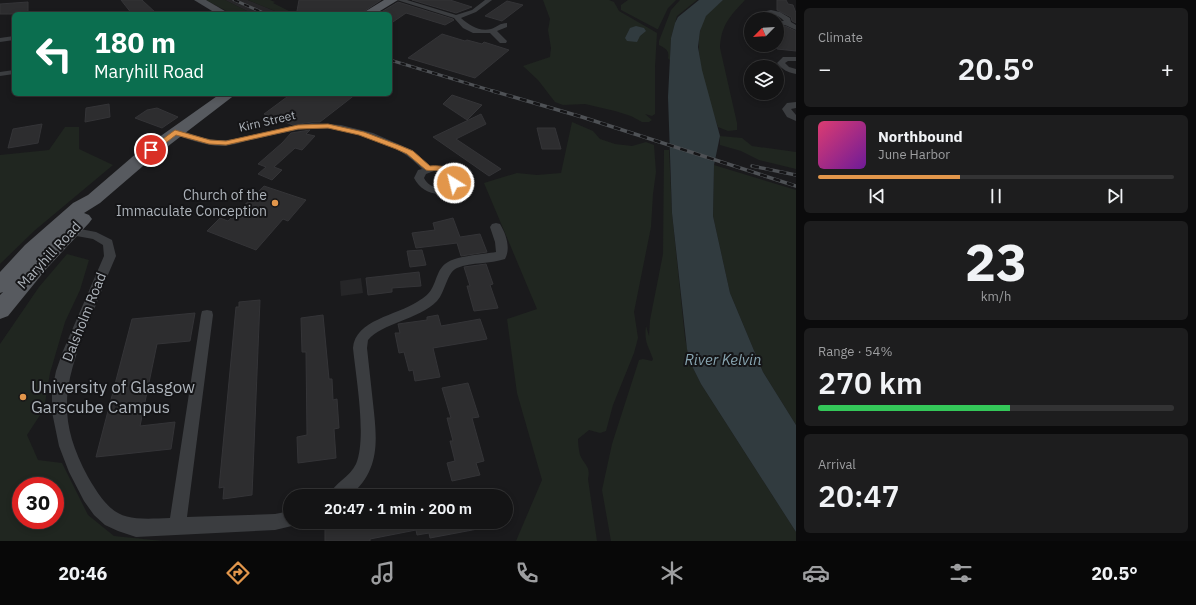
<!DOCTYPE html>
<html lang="en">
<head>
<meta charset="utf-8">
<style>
  body { margin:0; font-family:"IBM Plex Sans",sans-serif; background:#1d1d1e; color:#f1f3f6; height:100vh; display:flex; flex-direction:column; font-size:15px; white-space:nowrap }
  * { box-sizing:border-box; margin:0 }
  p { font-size:13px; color:#9d9ea0 }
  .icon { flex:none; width:22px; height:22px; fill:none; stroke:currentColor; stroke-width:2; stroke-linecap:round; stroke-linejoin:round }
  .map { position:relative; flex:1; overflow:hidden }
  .details { display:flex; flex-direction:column; gap:8px; padding:8px; background:#0b0b0c; width:400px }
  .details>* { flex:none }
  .hud { position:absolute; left:12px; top:12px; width:380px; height:84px; border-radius:6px; box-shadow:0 2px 6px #0003,0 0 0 1px #333334; background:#0b6e4f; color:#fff; overflow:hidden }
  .needle { width:26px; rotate:246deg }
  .controls { position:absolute; left:744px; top:12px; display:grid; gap:8px }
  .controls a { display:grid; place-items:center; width:40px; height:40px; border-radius:50%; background:#141415; box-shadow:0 2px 6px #0003,0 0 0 1px #333334; font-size:20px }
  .speed { position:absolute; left:12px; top:477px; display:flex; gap:8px; font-size:20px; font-weight:700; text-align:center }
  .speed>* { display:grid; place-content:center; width:52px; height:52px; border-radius:50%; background:#141415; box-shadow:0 2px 6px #0003,0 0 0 1px #333334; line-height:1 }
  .speed .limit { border:6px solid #d22; background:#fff; color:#111 }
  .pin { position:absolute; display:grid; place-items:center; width:34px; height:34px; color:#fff; margin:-17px; border:2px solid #fff; border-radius:50%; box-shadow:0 1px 4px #0007 }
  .me { position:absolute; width:44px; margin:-22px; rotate:324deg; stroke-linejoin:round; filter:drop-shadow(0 0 3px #0008) }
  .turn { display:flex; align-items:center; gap:14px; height:84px; padding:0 16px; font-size:18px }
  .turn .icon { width:52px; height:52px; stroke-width:2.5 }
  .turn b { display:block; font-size:28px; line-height:34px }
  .big { font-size:30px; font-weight:600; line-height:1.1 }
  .details .card { flex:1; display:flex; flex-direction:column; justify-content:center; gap:6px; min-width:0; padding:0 14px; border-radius:6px; background:#1d1d1e }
  .details .dial { align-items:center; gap:0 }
  .dial b { font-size:52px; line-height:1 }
  .song { display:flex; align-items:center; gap:12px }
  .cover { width:48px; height:48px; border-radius:6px; background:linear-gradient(135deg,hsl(340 70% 55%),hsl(280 70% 35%)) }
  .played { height:4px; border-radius:2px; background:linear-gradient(90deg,#e2964b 40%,#333334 40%) }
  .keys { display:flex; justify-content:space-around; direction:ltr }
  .heat { display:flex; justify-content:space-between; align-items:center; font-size:22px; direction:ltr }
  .charge { height:6px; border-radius:3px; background:linear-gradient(90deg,#34c759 54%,#333334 0) }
  .trip { position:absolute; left:283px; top:489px; width:230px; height:40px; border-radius:20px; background:#141415; box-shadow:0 2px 6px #0003,0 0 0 1px #333334; font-weight:600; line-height:40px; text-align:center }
  .tab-bar { display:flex; height:64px; justify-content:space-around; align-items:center; background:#080808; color:#9d9ea0 }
  .tab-bar .icon { width:28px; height:28px }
  .tab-bar .on { color:#e2964b }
  .tab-bar b { font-size:18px; color:#f1f3f6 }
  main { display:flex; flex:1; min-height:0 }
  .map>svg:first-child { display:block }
  .built { fill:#262628 }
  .green { fill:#202620; fill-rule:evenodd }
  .water { fill:#313b3f }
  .building { fill:#2d2d2f; stroke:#343437 }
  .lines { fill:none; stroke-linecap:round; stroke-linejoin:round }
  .street { fill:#3b3d40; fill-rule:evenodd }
  .secondary { fill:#494c50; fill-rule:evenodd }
  .primary { fill:#575a5f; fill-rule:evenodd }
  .rail-far1-casing { stroke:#4e5155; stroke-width:3 }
  .rail-casing { stroke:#4e5155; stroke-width:3.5 }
  .rail-far1 { stroke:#151517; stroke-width:2; stroke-dasharray:5.5; stroke-linecap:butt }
  .rail { stroke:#151517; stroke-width:2.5; stroke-dasharray:7; stroke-linecap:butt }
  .route { fill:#e2964b; stroke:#936231 }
  .poi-dot { fill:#e2964b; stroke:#151517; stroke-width:1.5 }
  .labels { text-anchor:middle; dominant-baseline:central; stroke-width:4; stroke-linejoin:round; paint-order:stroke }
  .far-street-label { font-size:12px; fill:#adb3ba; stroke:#151517 }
  .poi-label { font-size:14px; fill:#adb3ba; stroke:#151517; text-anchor:end }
  .street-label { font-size:14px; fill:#adb3ba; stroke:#151517 }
  .water-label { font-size:15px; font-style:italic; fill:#88a5b1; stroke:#151517 }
  .near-poi-label { font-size:17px; fill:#adb3ba; stroke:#151517; text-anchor:start }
</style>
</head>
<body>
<main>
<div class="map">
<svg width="796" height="541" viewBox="0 0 796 541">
  <rect width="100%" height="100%" fill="#1a1a1c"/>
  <!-- built -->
  <path class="built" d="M225,0H248L282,14H253Z
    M361,278L363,293L341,296L340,281Z"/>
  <!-- green -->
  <path class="green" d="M206,0H225L253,14H232Z
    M248,0H270L275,2L273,3L295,14H282Z
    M543,0H609L614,2L619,11L657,33L655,67V114L652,116L645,114L652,120L649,122H642L631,116L615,111L585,104L563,105L555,102L538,80L523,66L550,57L551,48L548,30L550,19Z
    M628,0H676L668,8L658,29H657L621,10V5Z
    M680,0H697L677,16L671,38L670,60L668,58C670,51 665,48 659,45V41L671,10Z
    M723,0H745C730,16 721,25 720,48L737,123V130L728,131L718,127C708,96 689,48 705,17C709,11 717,5 723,0Z
    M572,122L593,131L600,139L615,144L632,146L646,142L654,145L656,172L653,194L651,227L634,312L638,338L634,353L613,405L606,431L600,433L589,430L578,439C578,445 579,450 580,455C584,465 591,466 588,479L597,541H516L542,480L517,393L507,319L537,309L484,183L517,173L537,175L561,173Z
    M65,127H79V149L113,165L34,231L0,264V155L49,150Z
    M720,136L742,138L752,146L796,152V169L759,160L741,151L720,145Z
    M664,150H669L672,213L685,338L690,362L701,384L796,532V541H611L602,490L612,444L639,360L643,359L652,361L653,359C648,345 644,342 646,326L649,336L650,320L663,254Z
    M714,165L796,190V425L763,372L730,293L713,216Z
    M67,254L89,260L80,290L65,322L50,373L44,409L27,435L38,460L62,463L88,515L114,536L163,541H0V344L39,287ZM21,486H55V520H21Z"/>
  <!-- water -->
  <path class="water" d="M699,0H723L706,16L700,31L698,47L702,70L720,136L714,165L713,216L730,293L763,372L796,425V532L701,384L690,362L687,349L672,213L668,97L671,38L675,23L678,17Z
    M636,26L644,28L646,31L640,36L637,42L627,41L625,38L630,28Z"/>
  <!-- building -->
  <path class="building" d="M121,0H142L157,14H132Z
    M299,0H381L360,14H304L297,11Z
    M412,0H450L472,7L456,13Z
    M777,0H786L788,4L793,5L796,13V23L792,21L791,17L777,10Z
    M507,1L523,5L502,21L485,16Z
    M28,2V14H0V4Z
    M398,2L453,19L454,20L445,25L406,13L390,24V14H378Z
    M777,26H785L796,31V51L777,49Z
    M442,34L465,41L467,40L482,44L484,42L509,50L475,78L408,58Z
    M291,94H356L320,122H312L293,125L264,114Z
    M452,95L482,105L467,120L443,104Z
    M109,104L110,117L85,122L86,108Z
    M157,108L178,117L162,128L135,118L147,110Z
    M481,114L486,124L456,139L501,169L489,176L433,137Z
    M42,124L38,143L8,148L13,129Z
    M537,128H555L561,149H542Z
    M310,130L306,134L315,136L302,150L295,148L274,167L282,170L272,180L258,174L266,167L258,164L282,143L291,133Z
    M264,186L306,200L288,221L283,219L256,250L207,231L220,218L228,221Z
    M453,218L460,237L480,234L487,252L461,256L457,243L416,248L412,233L435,230L433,223Z
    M422,250L426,265L410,267L407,251Z
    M486,264L493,284L490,285L498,308L474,311L467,286H470L464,267Z
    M419,272L421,286L392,288V292L368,295L366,278Z
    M260,300L252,495L223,499L224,487L219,488L236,307H239V302Z
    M195,313L190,341L157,344L140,426L175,422L171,449L96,457L132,319Z
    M323,315L329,379H332L333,400L337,399L339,428L334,429L336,458L298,463L297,437L307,435L306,352H302L301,318Z
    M438,315L441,326L480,319L487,339L433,348L440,377L415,381L413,370L409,371L404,352L399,353L395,333H400L398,324L427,320V317Z
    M468,383L479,417L472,418L484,461L476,463L480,475L452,481L447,463L455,461L450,441H453L447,418H451L442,388Z
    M337,522H482L483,528L430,538L429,533L417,535L416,530L370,539V541H325V529L337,528Z"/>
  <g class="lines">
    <!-- street -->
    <path class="street" d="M397,0H407L456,15L472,10L485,0H492L476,12L461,18C469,25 479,32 491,29C497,27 500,23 507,23V27L497,31L507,41L506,43H500L490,33H473L463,28L454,18Z
      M771,10L780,12L790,18L791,22L796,25V30L785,25H777V21H784C780,16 772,13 765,16L768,19H760L758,15L762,12Z
      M14,36V40L0,42V38Z
      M783,57H796V61H788L785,63L789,67L796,69V74C787,72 783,70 777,63Z
      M14,70V74L0,76V72Z
      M796,102V108L791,109L796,115V121L787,117L782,109L787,103Z
      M312,123L341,125L373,133L412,150L430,166L452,168L459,177V183C447,200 423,196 414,178L418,170L422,169C393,138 339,123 297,130C280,133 263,138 246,141C240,143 232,145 225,146C207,147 189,139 172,134L170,132L175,129C192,133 209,142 227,140C255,137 283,126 312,123ZM434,171L445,173L449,178V182C440,189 430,189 424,178L426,174Z
      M496,223L500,224C506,234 511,248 505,259C490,264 472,262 457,268C447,272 445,293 437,301C418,320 382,323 368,340L367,348C369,366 371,385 373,403C377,440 381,469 350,496H329C334,483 350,477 356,464C367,438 356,378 353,348C355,320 397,315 417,302C422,299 428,295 431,290C437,281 437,268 448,262C457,256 485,254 496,252L495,242L490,227L492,224Z
      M64,226L96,232L112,240L116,256C106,278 98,301 88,324C64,383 56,418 88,477C113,520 123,520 170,518L201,315L202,311L207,310L212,311L213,315L187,517L275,514L290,511V522H297L296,525L275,530L136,537L118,531L105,525L94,515L84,501L69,472L59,446L52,412V391L56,371L63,351L104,256L103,245L93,239L60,233L58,230L60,227Z"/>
    <!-- secondary -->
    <path class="secondary" d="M194,0H206L230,14H217Z"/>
    <!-- primary -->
    <path class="primary" d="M384,0H398L375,14H361Z
      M220,94H236L150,160L100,203L84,213L89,215L92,219L89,223L47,268L8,316L0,319V295L3,292L0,293V272L25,245L73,203L88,195L138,152Z"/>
    <defs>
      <path id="rail-far1" d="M234,0L266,14
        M390,60L496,92"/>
      <path id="rail" d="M493,91L582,117L796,186
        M752,166L796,175"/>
    </defs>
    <!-- rail-far1 casing -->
    <use href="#rail-far1" class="rail-far1-casing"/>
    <!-- rail casing -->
    <use href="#rail" class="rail-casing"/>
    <!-- rail-far1 -->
    <use href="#rail-far1" class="rail-far1"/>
    <!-- rail -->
    <use href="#rail" class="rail"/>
  </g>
  <!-- route -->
  <path class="route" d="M328,124L364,132L401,146L413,151L430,166C442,165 450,167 458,176L457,185H451C451,183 451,180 450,178C448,167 433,172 426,170L407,154L396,149L359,135L328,128L298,129L226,145L209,144L176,135L154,152L151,153L148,150L175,130L210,140L226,141L298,125Z"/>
  <!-- markers -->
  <g class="poi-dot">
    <circle cx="275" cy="203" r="4"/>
    <circle cx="23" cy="397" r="4"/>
  </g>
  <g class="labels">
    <!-- far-street labels -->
    <g class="far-street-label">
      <text transform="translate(267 121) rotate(-13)">Kirn Street</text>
    </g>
    <!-- poi labels -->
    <g class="poi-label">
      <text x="267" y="195">Church of the<tspan x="267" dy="16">Immaculate Conception</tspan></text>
    </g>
    <!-- street labels -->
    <g class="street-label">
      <text transform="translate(49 255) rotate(-47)">Maryhill Road</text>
      <text transform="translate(84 317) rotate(-68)">Dalsholm Road</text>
    </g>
    <!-- water labels -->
    <g class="water-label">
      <text x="723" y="359">River Kelvin</text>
    </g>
    <!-- near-poi labels -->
    <g class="near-poi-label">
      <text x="31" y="387">University of Glasgow<tspan x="31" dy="20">Garscube Campus</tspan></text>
    </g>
  </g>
</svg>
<div class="controls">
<a><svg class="needle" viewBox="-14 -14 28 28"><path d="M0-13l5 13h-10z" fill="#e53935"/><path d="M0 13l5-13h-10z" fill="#9d9ea0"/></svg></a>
<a><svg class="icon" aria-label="layers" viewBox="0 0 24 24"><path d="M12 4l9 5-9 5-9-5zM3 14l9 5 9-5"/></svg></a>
</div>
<div class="speed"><div class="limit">30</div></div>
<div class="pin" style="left:151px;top:150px;background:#d93025"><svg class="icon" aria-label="arrive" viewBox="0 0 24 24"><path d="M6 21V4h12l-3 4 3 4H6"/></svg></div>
<svg class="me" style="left:454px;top:183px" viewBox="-20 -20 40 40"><circle r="17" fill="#e2964b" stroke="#fff" stroke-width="3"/><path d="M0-11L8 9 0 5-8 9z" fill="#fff"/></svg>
<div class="trip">20:47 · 1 min · 200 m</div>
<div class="hud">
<div class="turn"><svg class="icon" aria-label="left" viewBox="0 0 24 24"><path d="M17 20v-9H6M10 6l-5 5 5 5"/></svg><div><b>180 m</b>Maryhill Road</div></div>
</div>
</div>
<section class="details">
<div class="card"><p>Climate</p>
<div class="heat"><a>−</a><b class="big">20.5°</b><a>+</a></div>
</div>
<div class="card">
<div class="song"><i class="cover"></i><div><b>Northbound</b><p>June Harbor</p></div></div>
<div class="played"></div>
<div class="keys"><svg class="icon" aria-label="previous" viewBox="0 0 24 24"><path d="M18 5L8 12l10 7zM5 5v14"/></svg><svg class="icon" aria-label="pause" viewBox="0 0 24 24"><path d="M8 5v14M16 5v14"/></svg><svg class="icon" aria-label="next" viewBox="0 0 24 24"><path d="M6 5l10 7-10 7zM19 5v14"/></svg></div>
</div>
<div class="card dial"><b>23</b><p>km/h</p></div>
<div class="card"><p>Range · 54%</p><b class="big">270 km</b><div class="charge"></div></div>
<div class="card"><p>Arrival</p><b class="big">20:47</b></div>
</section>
</main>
<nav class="tab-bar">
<b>20:46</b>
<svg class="icon on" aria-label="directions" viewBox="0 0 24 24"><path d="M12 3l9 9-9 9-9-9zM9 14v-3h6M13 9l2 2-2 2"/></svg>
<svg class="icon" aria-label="music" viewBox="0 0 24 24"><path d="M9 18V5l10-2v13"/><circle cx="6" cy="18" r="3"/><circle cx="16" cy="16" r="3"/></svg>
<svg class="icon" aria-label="phone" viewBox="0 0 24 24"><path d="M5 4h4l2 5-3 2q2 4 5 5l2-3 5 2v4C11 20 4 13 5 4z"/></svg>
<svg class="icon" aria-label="climate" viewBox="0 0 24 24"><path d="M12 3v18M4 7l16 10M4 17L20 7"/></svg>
<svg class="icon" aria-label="car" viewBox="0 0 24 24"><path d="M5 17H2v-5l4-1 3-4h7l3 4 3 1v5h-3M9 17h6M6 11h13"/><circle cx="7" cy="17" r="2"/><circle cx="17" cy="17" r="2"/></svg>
<svg class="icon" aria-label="filters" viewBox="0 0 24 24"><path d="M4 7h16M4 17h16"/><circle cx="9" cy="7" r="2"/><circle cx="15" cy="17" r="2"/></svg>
<b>20.5°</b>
</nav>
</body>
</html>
